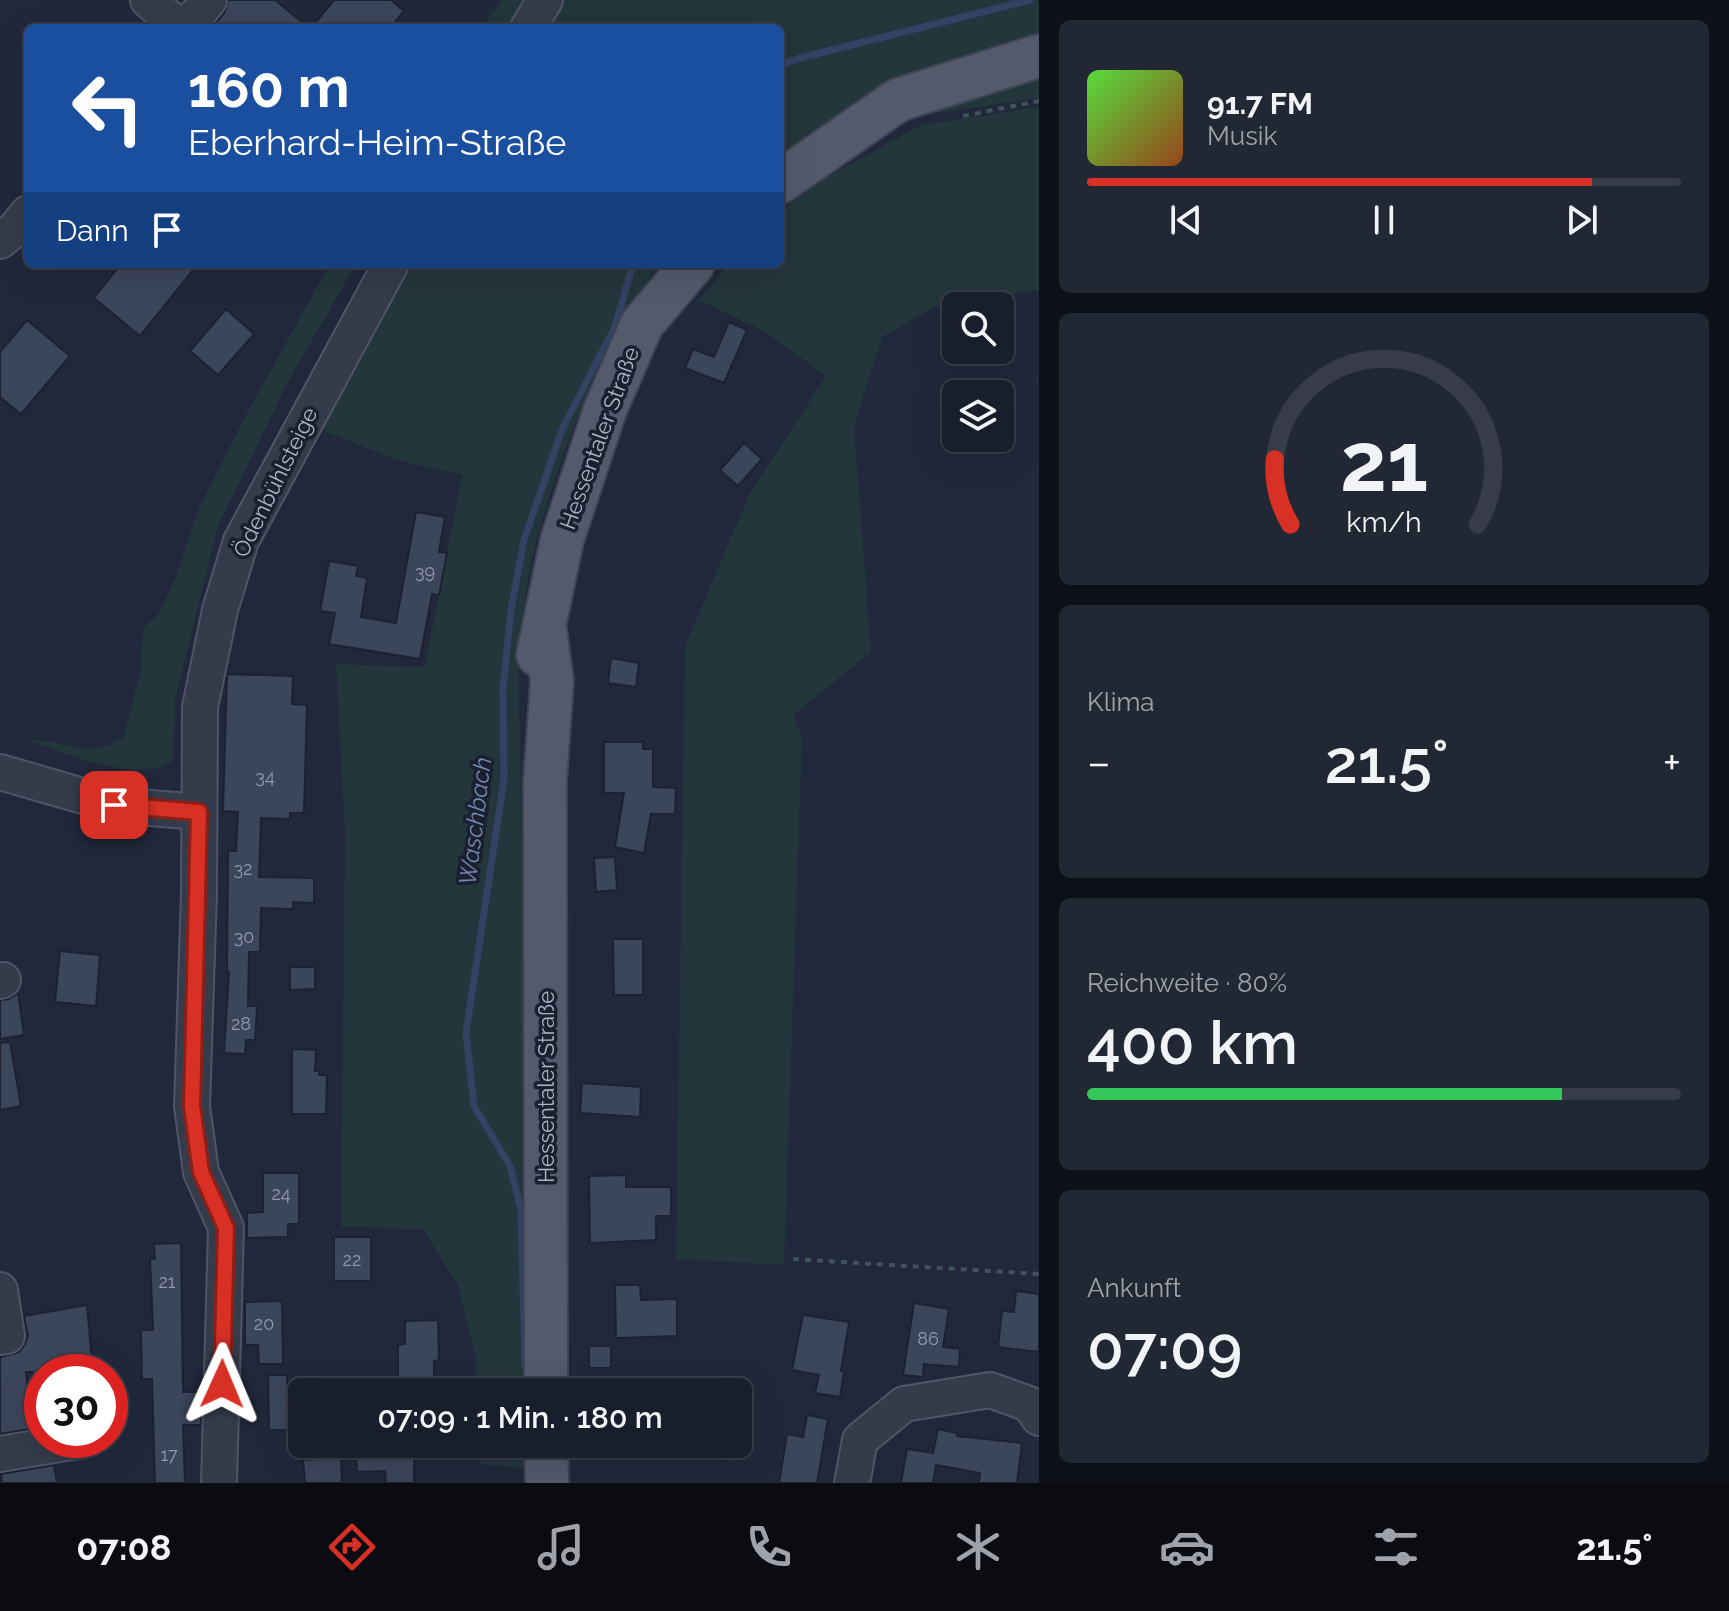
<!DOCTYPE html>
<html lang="de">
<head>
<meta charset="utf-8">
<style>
  body { margin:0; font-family:Raleway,sans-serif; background:#222734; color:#f1f3f6; height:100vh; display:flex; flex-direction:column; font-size:30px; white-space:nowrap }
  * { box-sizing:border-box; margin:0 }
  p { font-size:26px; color:#9fa2a9 }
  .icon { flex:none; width:44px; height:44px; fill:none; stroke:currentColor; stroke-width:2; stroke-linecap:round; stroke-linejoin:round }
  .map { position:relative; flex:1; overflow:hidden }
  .details { display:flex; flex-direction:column; gap:20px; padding:20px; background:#0e1018; width:690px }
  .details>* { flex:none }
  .top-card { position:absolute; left:24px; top:24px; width:760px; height:244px; border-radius:12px; box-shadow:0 8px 32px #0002,0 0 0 2px #373c48; background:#1a4fa0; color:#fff; overflow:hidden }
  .fabs { position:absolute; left:942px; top:292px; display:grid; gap:16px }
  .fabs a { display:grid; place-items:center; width:72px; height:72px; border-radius:12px; background:#191e2c; box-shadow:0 8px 32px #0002,0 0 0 2px #373c48; font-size:40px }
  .speed { position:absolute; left:24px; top:1354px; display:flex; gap:16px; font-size:40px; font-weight:700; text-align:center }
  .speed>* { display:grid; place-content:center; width:104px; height:104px; border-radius:50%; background:#191e2c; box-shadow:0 8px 32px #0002,0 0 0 2px #373c48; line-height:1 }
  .speed .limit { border:12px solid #d22; background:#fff; color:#111 }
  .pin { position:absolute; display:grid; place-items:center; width:68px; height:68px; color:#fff; margin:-34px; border-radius:16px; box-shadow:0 4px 12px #0006 }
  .me { position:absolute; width:88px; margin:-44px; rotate:1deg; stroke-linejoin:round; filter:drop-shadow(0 0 6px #0008) }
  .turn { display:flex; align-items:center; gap:28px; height:168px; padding:0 32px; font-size:36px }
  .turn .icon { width:104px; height:104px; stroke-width:2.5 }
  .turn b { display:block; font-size:56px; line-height:68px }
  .then { display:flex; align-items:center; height:76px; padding:0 32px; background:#0003; gap:16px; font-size:30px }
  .big { font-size:60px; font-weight:600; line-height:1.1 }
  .details .tile { flex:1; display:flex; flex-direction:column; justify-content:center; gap:12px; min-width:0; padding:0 28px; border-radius:12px; background:#222734 }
  .details .dial { align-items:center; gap:0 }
  .dial svg { height:208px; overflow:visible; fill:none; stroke:#373c48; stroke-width:7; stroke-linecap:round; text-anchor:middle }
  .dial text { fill:#f1f3f6; stroke:none }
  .song { display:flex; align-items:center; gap:24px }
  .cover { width:96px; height:96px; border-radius:12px; background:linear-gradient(135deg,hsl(110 70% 55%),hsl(20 70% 35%)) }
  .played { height:8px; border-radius:4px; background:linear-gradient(90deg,#d93025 85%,#373c48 85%) }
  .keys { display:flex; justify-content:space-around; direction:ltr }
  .heat { display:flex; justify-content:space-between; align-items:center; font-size:44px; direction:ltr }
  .charge { height:12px; border-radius:6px; background:linear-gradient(90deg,#34c759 80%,#373c48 0) }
  .trip { position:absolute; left:288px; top:1378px; width:464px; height:80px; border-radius:12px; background:#191e2c; box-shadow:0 8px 32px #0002,0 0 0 2px #373c48; font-weight:600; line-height:80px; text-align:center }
  .dock { display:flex; height:128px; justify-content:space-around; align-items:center; background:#0a0c12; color:#9fa2a9 }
  .dock .icon { width:56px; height:56px }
  .dock .current { color:#d93025 }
  .dock b { font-size:36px; color:#f1f3f6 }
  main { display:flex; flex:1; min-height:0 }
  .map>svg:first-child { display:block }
  .green { fill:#23363c }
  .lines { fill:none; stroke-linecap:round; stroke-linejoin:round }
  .stream { stroke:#334163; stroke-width:7 }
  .building { fill:#3c465b; stroke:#1c2232; stroke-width:2 }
  .minor-casing { stroke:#4f5566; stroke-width:38 }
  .major-casing { stroke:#3e4454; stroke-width:46 }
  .path { stroke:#405359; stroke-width:4; stroke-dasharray:6 6; stroke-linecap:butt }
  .minor { stroke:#343b4b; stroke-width:34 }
  .major { stroke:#525a6c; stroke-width:42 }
  .route-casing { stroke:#8d1f18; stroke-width:20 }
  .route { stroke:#d93025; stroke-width:14 }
  .labels { text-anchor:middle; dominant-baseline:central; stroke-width:7; stroke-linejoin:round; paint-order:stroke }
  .number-label { font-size:18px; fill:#9299ac }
  .street-label { font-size:22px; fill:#afb5c7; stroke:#1a2030 }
  .water-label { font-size:24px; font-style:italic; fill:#7587b1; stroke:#1a2030 }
</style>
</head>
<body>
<main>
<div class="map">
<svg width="1039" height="1483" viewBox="0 0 1039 1483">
  <rect width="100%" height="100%" fill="#21283b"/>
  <!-- green -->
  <path class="green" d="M502,0H532L516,28H482Z
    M559,0H1039V47L793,152L780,150V28H542Z
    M1039,77V98L915,116Z
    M1039,107V290L936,306L882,337L854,426L871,652L793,715L802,737L784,1265L676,1259L685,646L749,495L826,376L764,331L699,300L729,264H780V212L827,177L921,125Z
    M330,264H356L289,380L217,528L175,701L173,760C138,786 68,753 30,741C69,738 86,762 124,737L141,669L143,628L158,615L176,577L199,508L246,415Z
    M403,264H659C601,347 563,445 536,543C527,576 524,612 518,645L533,1392H477L476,1359L458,1286L424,1230L341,1226L345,835L336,664L425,667L462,475L397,460L312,426Z
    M480,1444H535V1470L481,1464Z"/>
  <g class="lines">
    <!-- stream -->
    <path class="stream" d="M780,65L800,58L1030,0
      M525,1366L521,1210L510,1166L474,1106L466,1033L504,779L503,688L511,610L524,540L563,427L615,327L633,264"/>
  </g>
  <!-- building -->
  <path class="building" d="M228,0H275L309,28H212L225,12Z
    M334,0H391L404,11L390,28H311Z
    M121,264H198L140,336L94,298Z
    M226,309L254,334L218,375L190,351Z
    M27,320L70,356L21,414L0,397V352Z
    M729,322L747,330L724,383L685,368L693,349L714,357Z
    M744,443L762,459L738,486L720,470Z
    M416,512L445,517L439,552L447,553L439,595L432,594L420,659L329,644L335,613L320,611L329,561L358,566L356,576L367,578L361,617L396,623Z
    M611,658L639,663L636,687L608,683Z
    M227,674L293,676L292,704L307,705L304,813H290V819L261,818L259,877L314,878V903L293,902V909L261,908L260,952H249L248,1006H257L255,1040H246L245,1054L224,1053L229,972H227L228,851H236L238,812L223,811Z
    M604,742H643V749H653V787L676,788L675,814H651L644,853L615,847L624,793H604Z
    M615,857L617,890L596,892L594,858Z
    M613,939H643V995H614Z
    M60,951L100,955L96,1006L55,1002Z
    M290,967H315V989L290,990Z
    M18,993L24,1035L0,1039V1000L9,999Z
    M10,1042L21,1106L0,1110V1043Z
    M292,1049L316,1050L315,1071H319V1075H327L326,1114H292Z
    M582,1083L641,1087L640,1117L580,1113Z
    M263,1173H299V1224H288V1237L247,1238V1213L263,1212Z
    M626,1175V1187H671V1216H656V1240L590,1243L589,1176Z
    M334,1237H371V1281H334Z
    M181,1243L183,1392H202L201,1425H183L185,1483H155L152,1379H142L141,1330H153L150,1259H155L154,1244Z
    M615,1285H640L641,1300L677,1299V1336L616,1338Z
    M1016,1291L1039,1294V1352L998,1347L1002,1311L1014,1312Z
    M282,1301L283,1364H259L258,1345H245V1302Z
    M914,1303L949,1309L943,1347L960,1349L959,1367L924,1364L923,1377L903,1375Z
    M87,1305L93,1372H26L31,1420L42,1418V1427L0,1434V1357L19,1352L25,1344L28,1336L24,1316Z
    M803,1315L849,1322L841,1371L844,1372L840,1397L815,1393L819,1375L792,1370Z
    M438,1320L439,1360L434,1361V1392H398V1345L405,1344V1321Z
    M589,1346H611V1368H589Z
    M268,1375H287V1385H300V1430H269Z
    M807,1415L828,1419L817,1483H779L787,1434L803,1437Z
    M938,1429L957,1433V1436L1022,1443L1017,1483H979L980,1473L936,1465L933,1483H901L907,1449L933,1453Z
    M379,1444H414V1483H386L385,1471L357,1472L356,1450H379Z
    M341,1458L342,1483H305L303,1460Z
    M54,1465L57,1483H2L1,1474Z"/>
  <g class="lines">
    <defs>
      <path id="minor" d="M148,0L177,25
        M175,28L194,18L209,0
        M528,28L545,0
        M0,241L15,229L28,213
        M0,772L114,805L199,812
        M0,981L3,980
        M0,1290L7,1336L0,1337
        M0,1454L84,1440
        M219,1483L226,1228L201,1172L192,1106L199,893L200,707L220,610L241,541L391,264
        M852,1483L860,1440L904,1404L990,1390L1029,1404L1039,1418"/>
      <path id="major" d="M780,182L898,100L1039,56
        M545,630L552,681L545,782L546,1392
        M538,655L562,540L605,410L642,324L693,264
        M546,1444L547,1483"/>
    </defs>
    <!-- minor casing -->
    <use href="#minor" class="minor-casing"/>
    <!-- major casing -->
    <use href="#major" class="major-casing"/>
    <!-- path -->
    <path class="path" d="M963,116L1039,101
      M793,1259L1039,1274"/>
    <!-- minor -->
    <use href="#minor" class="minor"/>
    <!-- major -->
    <use href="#major" class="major"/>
  </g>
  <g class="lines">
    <defs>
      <path id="route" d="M114,805L199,812L192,1106L201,1172L226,1228L222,1384"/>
    </defs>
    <!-- route casing -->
    <use href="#route" class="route-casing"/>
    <!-- route -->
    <use href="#route" class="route"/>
  </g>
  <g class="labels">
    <!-- number labels -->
    <g class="number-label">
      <text x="425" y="571">39</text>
      <text x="265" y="776">34</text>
      <text x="243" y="868">32</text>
      <text x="244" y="936">30</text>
      <text x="241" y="1023">28</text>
      <text x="281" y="1193">24</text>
      <text x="352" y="1259">22</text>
      <text x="167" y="1281">21</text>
      <text x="264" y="1323">20</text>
      <text x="928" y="1338">86</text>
      <text x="169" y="1454">17</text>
    </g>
    <!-- street labels -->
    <g class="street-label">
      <text transform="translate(599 438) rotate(-70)">Hessentaler Straße</text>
      <text transform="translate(275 482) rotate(-64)">Ödenbühlsteige</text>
      <text transform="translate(546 1087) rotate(-90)">Hessentaler Straße</text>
    </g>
    <!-- water labels -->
    <g class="water-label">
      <text transform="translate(475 821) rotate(-83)">Waschbach</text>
    </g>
  </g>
</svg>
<div class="fabs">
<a><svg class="icon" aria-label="search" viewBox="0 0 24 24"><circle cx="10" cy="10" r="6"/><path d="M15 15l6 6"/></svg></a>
<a><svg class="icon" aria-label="layers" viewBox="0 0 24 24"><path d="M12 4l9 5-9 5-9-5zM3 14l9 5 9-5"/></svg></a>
</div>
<div class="speed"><div class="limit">30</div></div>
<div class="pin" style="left:114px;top:805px;background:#d93025"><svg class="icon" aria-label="arrive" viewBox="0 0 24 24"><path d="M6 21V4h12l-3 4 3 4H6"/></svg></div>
<svg class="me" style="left:222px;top:1384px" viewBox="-20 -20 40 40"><path d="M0-17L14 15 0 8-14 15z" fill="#d93025" stroke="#fff" stroke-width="4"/></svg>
<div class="trip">07:09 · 1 Min. · 180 m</div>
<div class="top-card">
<div class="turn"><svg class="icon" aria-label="left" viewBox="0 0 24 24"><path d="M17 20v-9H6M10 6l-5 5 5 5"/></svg><div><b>160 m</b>Eberhard-Heim-Straße</div></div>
<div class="then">Dann<svg class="icon" aria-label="arrive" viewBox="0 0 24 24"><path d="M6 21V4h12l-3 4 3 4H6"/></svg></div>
</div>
</div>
<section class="details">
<div class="tile">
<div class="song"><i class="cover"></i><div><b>91.7 FM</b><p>Musik</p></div></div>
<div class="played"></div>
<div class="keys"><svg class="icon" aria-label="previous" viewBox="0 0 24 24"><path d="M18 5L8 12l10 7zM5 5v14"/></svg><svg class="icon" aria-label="pause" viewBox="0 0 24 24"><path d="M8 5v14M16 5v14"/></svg><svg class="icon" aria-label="next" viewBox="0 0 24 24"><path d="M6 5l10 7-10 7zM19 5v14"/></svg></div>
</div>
<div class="tile dial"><svg viewBox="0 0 100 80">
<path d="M14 69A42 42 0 1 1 86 69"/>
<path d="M14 69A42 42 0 0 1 8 44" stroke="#d93025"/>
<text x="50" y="56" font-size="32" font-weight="700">21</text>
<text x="50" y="72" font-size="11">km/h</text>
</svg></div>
<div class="tile"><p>Klima</p>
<div class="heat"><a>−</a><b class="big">21.5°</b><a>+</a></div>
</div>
<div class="tile"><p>Reichweite · 80%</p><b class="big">400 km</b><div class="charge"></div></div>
<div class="tile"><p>Ankunft</p><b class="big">07:09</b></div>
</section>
</main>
<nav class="dock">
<b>07:08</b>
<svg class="icon current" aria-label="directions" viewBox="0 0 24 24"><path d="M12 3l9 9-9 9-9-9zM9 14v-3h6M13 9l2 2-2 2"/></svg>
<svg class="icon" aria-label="music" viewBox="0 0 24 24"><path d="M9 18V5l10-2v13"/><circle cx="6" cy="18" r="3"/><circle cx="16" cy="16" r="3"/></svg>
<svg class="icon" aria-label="phone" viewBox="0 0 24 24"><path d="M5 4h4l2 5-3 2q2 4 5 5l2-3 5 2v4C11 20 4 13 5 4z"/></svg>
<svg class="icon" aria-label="climate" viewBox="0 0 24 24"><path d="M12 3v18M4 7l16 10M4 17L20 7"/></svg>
<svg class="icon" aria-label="car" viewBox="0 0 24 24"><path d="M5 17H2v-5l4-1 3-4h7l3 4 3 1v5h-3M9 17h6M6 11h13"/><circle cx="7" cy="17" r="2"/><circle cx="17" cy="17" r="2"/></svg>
<svg class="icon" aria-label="filters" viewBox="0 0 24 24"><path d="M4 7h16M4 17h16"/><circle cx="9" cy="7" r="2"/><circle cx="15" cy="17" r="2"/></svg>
<b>21.5°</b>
</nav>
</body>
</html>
